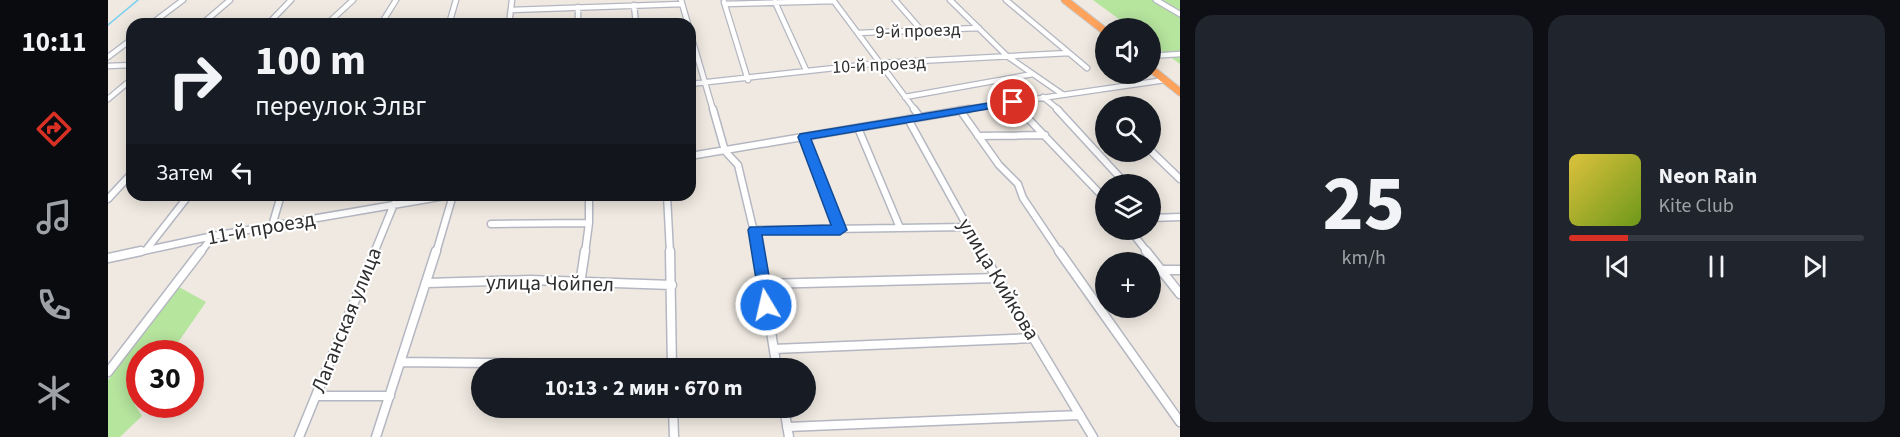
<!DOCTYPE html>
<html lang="ru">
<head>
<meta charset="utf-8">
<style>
  body { margin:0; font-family:"Source Sans 3",sans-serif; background:#20242c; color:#f1f3f6; height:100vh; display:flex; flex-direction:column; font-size:22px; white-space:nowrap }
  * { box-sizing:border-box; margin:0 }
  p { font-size:20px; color:#9ea1a6 }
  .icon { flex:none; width:33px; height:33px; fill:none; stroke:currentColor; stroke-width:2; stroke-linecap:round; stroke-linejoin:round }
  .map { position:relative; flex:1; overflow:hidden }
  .side { display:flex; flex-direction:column; gap:15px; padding:15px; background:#0d0f14; width:720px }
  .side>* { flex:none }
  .hud { position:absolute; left:18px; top:18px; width:570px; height:183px; border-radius:18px; box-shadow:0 3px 15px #0003; background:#171b24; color:#f1f3f6; overflow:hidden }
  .tools { position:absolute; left:987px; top:18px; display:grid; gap:12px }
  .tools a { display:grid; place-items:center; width:66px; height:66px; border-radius:50%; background:#171b24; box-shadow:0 3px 15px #0003; font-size:30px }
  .speed { position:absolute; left:18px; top:340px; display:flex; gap:12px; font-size:30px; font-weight:700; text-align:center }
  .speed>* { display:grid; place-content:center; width:78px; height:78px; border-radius:50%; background:#171b24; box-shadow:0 3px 15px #0003; line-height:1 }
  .speed .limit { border:9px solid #d22; background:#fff; color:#111 }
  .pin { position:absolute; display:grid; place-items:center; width:51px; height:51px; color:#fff; margin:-26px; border:3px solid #fff; border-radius:50%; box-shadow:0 2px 6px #0007 }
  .me { position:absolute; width:66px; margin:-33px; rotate:351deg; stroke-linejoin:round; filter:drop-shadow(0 0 4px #0008) }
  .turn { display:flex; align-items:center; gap:21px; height:126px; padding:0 30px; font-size:27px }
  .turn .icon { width:78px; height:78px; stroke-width:2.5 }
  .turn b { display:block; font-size:42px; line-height:51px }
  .then { display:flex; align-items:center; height:57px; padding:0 30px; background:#0003; gap:12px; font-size:22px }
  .side .widget { flex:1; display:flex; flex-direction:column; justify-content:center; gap:9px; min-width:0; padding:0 21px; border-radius:18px; background:#20242c }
  .side .dial { align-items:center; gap:0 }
  .dial b { font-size:78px; line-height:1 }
  .song { display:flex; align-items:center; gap:18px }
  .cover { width:72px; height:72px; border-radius:9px; background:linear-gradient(135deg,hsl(50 70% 55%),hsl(80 70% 35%)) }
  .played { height:6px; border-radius:3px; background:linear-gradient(90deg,#d93025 20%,#363941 20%) }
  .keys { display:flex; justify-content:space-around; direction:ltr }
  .side .tiles { flex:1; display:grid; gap:15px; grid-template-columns:repeat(2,1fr) }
  .trip { position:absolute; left:363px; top:358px; width:345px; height:60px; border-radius:30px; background:#171b24; box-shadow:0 3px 15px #0003; font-weight:700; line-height:60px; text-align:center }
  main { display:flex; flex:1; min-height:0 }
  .menu { display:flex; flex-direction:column; width:108px; justify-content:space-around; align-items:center; background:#090b0e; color:#9ea1a6 }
  .menu .icon { width:42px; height:42px }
  .menu .active { color:#d93025 }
  .menu b { font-size:27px; color:#f1f3f6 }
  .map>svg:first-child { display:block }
  .green { fill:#b6e59e }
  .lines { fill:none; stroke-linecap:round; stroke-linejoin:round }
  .stream { stroke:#75cff0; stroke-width:1.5 }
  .minor-far2-casing { stroke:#b4b7c1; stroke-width:7 }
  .minor-far1-casing { stroke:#b4b7c1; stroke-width:9 }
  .minor-casing { stroke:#b4b7c1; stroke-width:11 }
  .highway-casing { stroke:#c9c9c9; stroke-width:9 }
  .minor-far2 { stroke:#fff; stroke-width:4.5 }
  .minor-far1 { stroke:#fff; stroke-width:6 }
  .minor { stroke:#fff; stroke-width:8 }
  .highway { stroke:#ffa35c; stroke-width:7 }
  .route { fill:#1a73e8; stroke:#114b97; stroke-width:1.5 }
  .labels { text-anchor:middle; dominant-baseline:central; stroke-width:4.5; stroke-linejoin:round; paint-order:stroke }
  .far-street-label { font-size:18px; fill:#2e2e2e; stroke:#fff }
  .street-label { font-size:21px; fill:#2e2e2e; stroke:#fff }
</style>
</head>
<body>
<main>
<nav class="menu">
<b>10:11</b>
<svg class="icon active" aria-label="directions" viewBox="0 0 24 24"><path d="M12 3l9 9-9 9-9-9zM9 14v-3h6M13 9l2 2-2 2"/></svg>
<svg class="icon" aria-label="music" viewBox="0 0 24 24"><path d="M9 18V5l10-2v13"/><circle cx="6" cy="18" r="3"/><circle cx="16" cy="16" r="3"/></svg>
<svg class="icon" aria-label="phone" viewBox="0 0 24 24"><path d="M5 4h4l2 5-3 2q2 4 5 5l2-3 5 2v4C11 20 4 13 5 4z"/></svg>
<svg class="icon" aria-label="climate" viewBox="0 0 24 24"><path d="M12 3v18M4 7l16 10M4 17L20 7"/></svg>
</nav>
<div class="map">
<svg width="1072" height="437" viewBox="0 0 1072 437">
  <rect width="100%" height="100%" fill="#efe9e1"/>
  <!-- green -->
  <path class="green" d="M985,0H1072V64L1043,43L1042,28H1023Z
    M71,287L98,302L62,354H32L31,398L27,405L34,416L12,437H0V380Z"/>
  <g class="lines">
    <!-- stream -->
    <path class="stream" d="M0,25L30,0"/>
    <defs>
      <path id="minor-far2" d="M573,0L580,24
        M725,0L807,110
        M787,0L814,31
        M842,0L899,56L954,94
        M898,0L979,68
        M1048,0L1072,14
        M616,2L640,80
        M667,2L698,70
        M617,4L726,1
        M526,5L528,24
        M470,7V24
        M403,10L574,4
        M43,24L75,0
        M94,24L122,0
        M160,24L183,0
        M219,24L245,0
        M273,24L288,0
        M341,24L348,0
        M401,24L404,0
        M582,32L605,110
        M750,33L871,28
        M1042,56L1072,54
        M0,57L24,39
        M0,66L24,65
        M582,84L772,63L961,53
        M797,97L925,74
        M935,97L951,110
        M0,99L24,79
        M905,102L913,110
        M851,110L1057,80"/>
      <path id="minor-far1" d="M605,109L617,151L630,165L651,253
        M806,109L812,117
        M911,109L998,200
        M949,109L1018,184
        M852,110L891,165L910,184L915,198L952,253
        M800,119L874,253
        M750,128L792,228
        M870,136L937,135
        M696,137L732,230
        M1042,150L1072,179
        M582,156L861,109
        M559,195L562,253
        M0,199L24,173
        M1042,218L1072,217
        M383,224L481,223
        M164,226L173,195
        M647,230L859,227
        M1022,230L1040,253
        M38,250L81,195
        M26,253L105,236L343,195
        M92,253L105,236
        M266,253L286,204
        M328,253L345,195
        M477,253L481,223V195"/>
      <path id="minor" d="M562,251L564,369
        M650,251L669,369
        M873,251L985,437
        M951,251L1072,422
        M1038,251L1072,294
        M0,258L33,251
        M1051,270H1072
        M319,283L422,280L564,285
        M472,284L477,251
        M655,284L890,278
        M666,349L926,338
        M293,362L669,366
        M0,372L93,251
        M208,396H282
        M565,408L566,437
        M676,408L681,437
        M679,427L972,415
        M191,437L267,251
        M268,437L328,251"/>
      <path id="highway" d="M957,0L998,32
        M1042,68L1072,92"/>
    </defs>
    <!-- minor-far2 casing -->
    <use href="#minor-far2" class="minor-far2-casing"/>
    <!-- minor-far1 casing -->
    <use href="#minor-far1" class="minor-far1-casing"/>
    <!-- minor casing -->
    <use href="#minor" class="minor-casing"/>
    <!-- highway casing -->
    <use href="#highway" class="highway-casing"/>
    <!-- minor-far2 -->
    <use href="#minor-far2" class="minor-far2"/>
    <!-- minor-far1 -->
    <use href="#minor-far1" class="minor-far1"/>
    <!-- minor -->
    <use href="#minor" class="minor"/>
    <!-- highway -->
    <use href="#highway" class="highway"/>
  </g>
  <!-- route -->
  <path class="route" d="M905,99L910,102L909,104L703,139L739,230L732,235H654L666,305L658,312L653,310L640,230L642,227L723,225L690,137L692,134Z"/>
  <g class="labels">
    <!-- far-street labels -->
    <g class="far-street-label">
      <text transform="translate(810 31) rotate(-2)">9-й проезд</text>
      <text transform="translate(771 65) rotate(-3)">10-й проезд</text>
    </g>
    <!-- street labels -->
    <g class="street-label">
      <text transform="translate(153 228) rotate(-10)">11-й проезд</text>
      <text transform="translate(891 279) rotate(59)">улица Кийкова</text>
      <text transform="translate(442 283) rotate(1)">улица Чойпел</text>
      <text transform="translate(238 320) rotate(-68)">Лаганская улица</text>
    </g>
  </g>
</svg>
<div class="tools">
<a><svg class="icon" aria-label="sound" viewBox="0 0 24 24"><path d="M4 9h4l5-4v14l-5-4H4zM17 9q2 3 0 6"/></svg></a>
<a><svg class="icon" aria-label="search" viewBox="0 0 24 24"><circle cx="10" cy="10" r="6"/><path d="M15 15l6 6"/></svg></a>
<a><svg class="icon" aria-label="layers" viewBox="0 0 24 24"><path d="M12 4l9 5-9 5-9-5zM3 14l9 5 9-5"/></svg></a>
<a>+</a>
</div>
<div class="speed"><div class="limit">30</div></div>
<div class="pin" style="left:905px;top:102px;background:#d93025"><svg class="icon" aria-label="arrive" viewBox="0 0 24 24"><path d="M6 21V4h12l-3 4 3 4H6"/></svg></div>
<svg class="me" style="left:658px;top:305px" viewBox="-20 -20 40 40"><circle r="17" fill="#1a73e8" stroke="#fff" stroke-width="3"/><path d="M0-11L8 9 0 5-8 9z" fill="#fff"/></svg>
<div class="trip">10:13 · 2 мин · 670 m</div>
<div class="hud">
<div class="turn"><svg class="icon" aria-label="right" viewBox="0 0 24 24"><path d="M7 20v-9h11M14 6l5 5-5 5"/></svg><div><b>100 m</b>переулок Элвг</div></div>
<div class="then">Затем<svg class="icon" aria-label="left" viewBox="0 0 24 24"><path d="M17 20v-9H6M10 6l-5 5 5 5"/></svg></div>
</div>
</div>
<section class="side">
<div class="tiles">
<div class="widget dial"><b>25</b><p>km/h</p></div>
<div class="widget">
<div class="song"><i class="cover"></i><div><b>Neon Rain</b><p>Kite Club</p></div></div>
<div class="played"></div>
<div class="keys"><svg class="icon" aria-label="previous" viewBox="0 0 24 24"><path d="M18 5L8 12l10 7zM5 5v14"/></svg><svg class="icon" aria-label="pause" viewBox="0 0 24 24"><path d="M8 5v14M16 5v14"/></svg><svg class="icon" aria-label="next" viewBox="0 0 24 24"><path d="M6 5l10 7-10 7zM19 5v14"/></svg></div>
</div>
</div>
</section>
</main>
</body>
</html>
